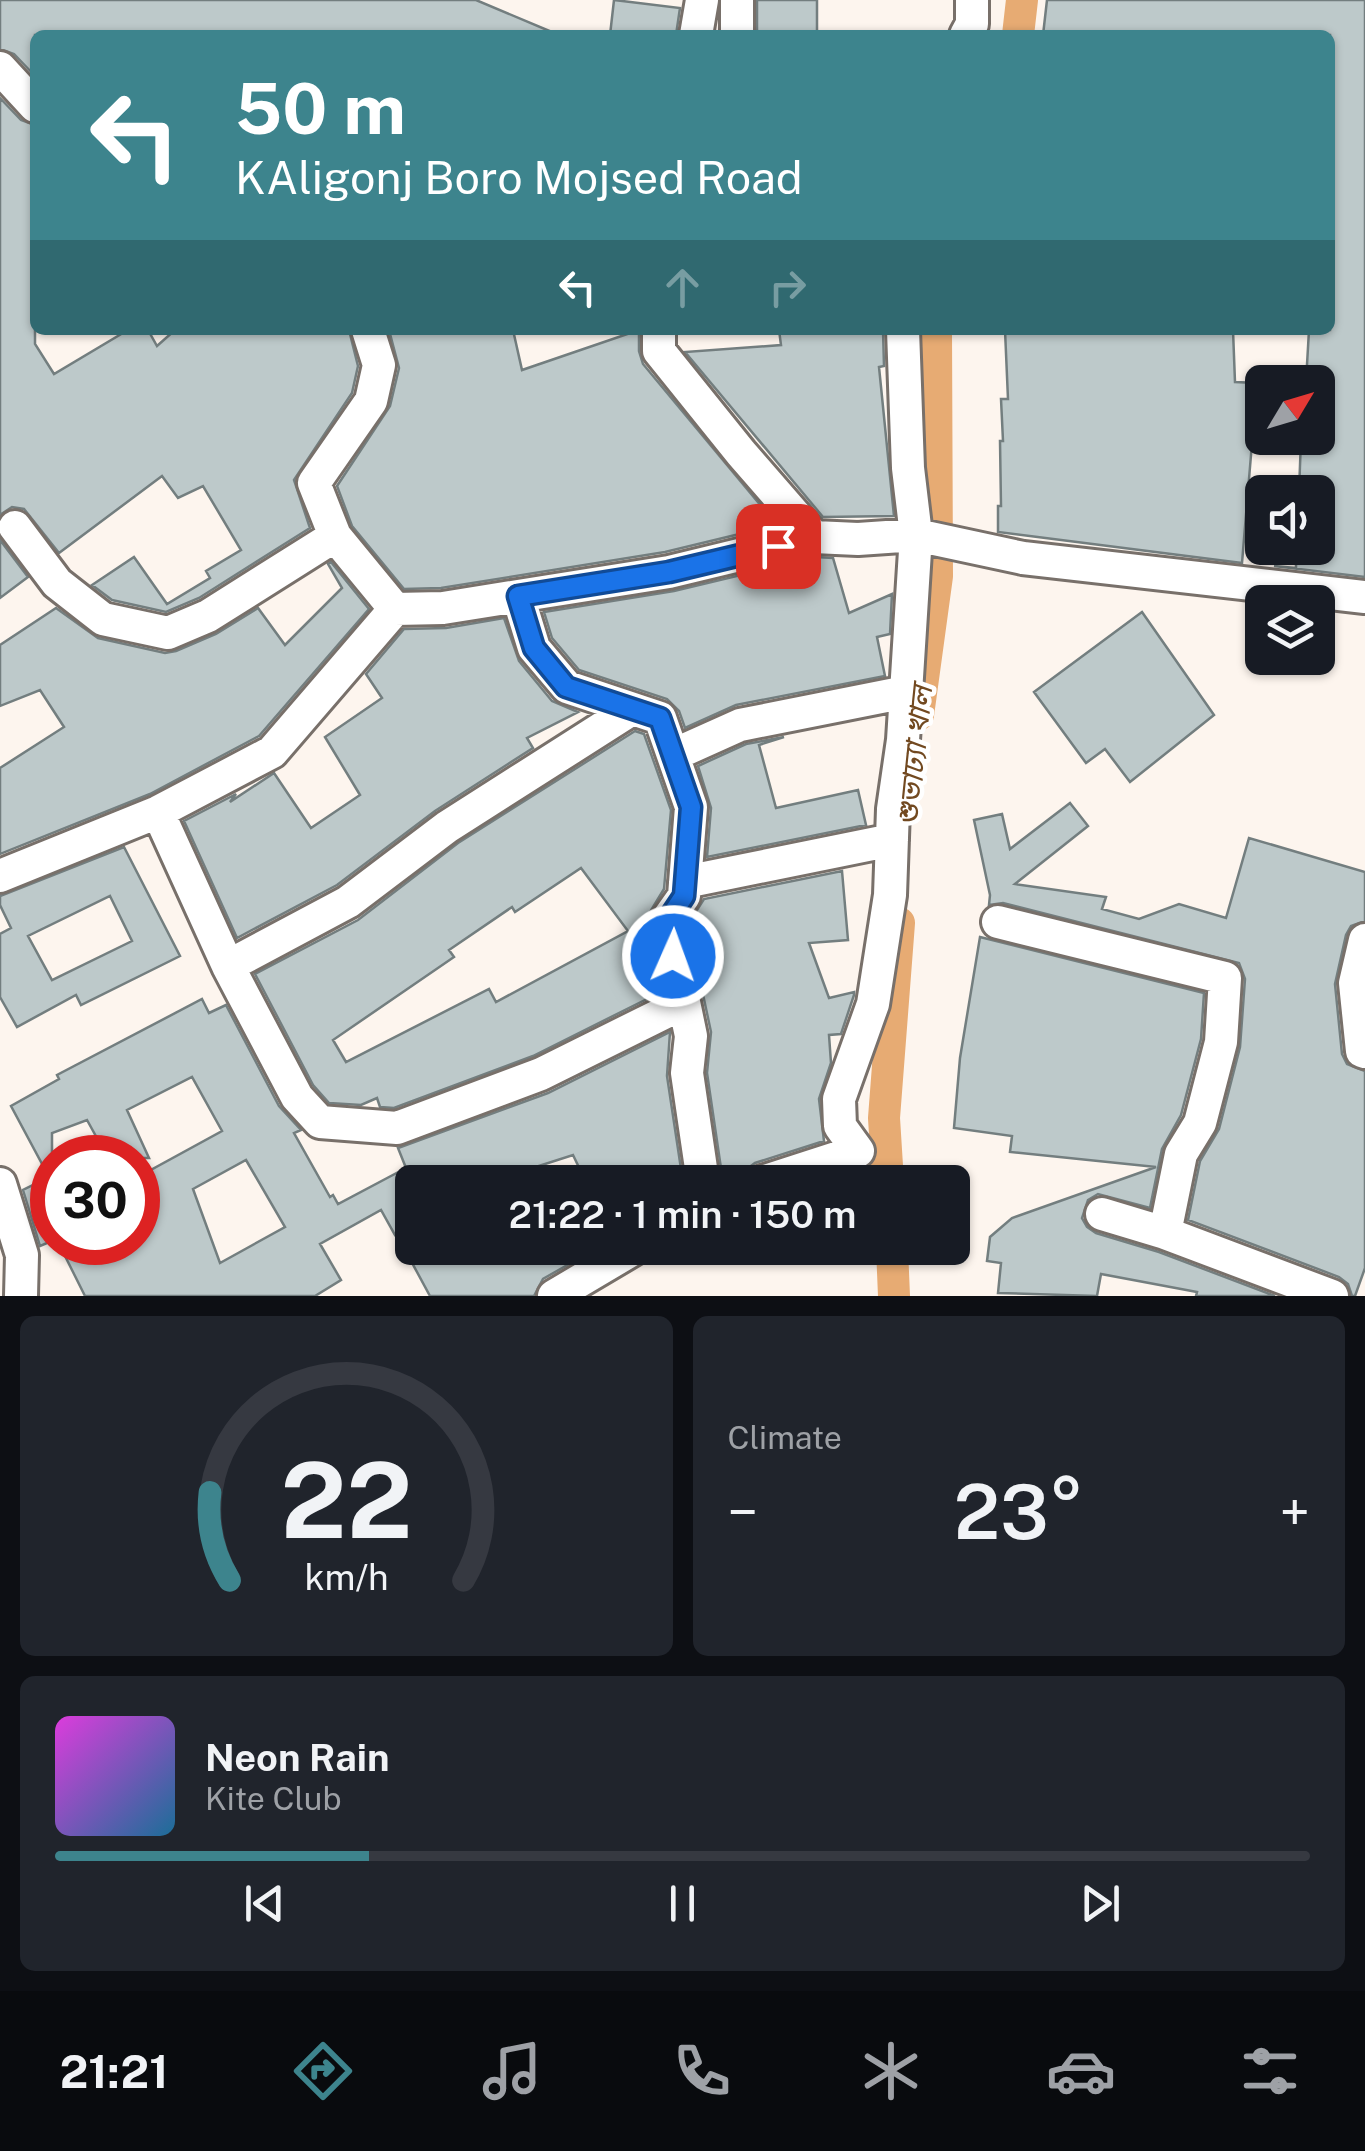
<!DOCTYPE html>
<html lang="en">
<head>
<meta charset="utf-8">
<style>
  body { margin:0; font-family:"Public Sans","Noto Sans Bengali",sans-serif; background:#20242c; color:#f1f3f6; height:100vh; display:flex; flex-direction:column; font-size:38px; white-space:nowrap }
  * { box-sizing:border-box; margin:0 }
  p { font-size:32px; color:#9ea1a6 }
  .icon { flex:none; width:55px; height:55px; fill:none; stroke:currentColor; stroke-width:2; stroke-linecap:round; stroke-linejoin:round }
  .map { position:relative; height:1296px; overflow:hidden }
  .sheet { display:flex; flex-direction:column; gap:20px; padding:20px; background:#0d0f14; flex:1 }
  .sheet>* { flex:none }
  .hud { position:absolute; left:30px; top:30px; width:1305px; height:305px; border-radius:15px; box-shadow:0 2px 8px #0004; background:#3d848d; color:#fff; overflow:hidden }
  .needle { width:65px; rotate:52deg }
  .fabs { position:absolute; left:1245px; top:365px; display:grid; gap:20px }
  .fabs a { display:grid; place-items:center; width:90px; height:90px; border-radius:15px; background:#171b24; box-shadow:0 2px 8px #0004; font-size:50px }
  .speed { position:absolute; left:30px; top:1135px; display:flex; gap:20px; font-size:50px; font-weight:700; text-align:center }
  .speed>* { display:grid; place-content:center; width:130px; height:130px; border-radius:50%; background:#171b24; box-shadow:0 2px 8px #0004; line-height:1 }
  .speed .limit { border:15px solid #d22; background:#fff; color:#111 }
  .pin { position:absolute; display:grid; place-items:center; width:85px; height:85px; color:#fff; margin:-42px; border-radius:20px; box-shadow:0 5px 15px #0006 }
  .me { position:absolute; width:110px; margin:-55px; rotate:2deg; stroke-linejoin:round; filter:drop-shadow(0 0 8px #0008) }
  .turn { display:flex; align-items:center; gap:35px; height:210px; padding:0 40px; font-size:45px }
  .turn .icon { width:130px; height:130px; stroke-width:2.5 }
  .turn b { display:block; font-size:70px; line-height:85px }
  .lanes { display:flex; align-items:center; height:95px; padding:0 40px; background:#0003; justify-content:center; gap:50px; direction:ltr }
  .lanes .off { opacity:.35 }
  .big { font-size:75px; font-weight:600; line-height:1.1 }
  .sheet .widget { flex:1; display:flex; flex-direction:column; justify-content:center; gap:15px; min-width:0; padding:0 35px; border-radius:15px; background:#20242c }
  .sheet .dial { align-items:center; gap:0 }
  .dial svg { height:260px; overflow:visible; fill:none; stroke:#363941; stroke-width:7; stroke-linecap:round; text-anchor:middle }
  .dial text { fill:#f1f3f6; stroke:none }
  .song { display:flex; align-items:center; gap:30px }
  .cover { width:120px; height:120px; border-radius:15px; background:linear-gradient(135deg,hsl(300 70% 55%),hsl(200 70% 35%)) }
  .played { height:10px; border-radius:5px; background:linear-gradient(90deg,#3d848d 25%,#363941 25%) }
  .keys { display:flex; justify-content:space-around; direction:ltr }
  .heat { display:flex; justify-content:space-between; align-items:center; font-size:55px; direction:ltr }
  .sheet .tiles { flex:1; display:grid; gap:20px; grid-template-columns:1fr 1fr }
  .widget:last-child { grid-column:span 2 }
  .trip { position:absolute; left:395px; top:1165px; width:575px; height:100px; border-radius:15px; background:#171b24; box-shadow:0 2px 8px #0004; font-weight:600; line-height:100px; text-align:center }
  .dock { display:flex; height:160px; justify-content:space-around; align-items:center; background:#090b0e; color:#9ea1a6 }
  .dock .icon { width:70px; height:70px }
  .dock .active { color:#3d848d }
  .dock b { font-size:45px; color:#f1f3f6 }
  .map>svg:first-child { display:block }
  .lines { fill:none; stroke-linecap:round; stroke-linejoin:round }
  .canal { stroke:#e7ab73; stroke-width:32 }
  .building { fill:#bdc9ca; stroke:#737e7f; stroke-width:2.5; fill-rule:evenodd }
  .street-casing { stroke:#78706a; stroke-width:38 }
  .street { stroke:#fff; stroke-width:32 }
  .route-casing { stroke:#114b97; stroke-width:25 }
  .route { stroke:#1a73e8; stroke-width:18 }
  .labels { text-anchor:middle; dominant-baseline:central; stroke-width:9; stroke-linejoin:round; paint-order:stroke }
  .water-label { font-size:30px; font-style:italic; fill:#724920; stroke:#fff }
</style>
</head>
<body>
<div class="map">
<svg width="1365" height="1296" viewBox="0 0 1365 1296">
  <rect width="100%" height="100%" fill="#fdf5ee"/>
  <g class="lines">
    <!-- canal -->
    <path class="canal" d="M1018,35L1022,0
      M918,715L937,576L936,330
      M888,1182L884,1118L899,923
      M892,1248L894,1296"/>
  </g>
  <!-- building -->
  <path class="building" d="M0,0H476L559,35H35V76L14,54L0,49Z
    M614,0L680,8L676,35H610Z
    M757,0H817V35H757Z
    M1047,0H1365V577L1274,566L1296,568V548H1318V492H1299L1301,439L1318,438V382H1306L1309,330H1330V35H1043Z
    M0,98L21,120L35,125V344L54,374L128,330H148L157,346L175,330H349L358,366L352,393L294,480L310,528L199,598L166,612L112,600L92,585L134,557L167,604L210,578L206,571L241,550L203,486L178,498L162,476L59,553L24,509L12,507L0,515Z
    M389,330H513L522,370L639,330V351L643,364L777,525L665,552L441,588L404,589L352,526L337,486L390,406L399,368Z
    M779,330H883L884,366L879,367L894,516L823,517L685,352L781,345Z
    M1005,330H1233L1235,382L1257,383L1242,563L998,532V506H1001L1000,441H1003L1001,399H1008Z
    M0,540L28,577L0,598Z
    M816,557L833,558L849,613L892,594L890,634L877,637L885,676L736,705L685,728L679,711L667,699L579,670L552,638L544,612L674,591Z
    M331,562L369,609L259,736L150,794L0,854V768L64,727L40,690L0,706V645L56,608L98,638L165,653L176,651L216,634L258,608L285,645L342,588L328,564Z
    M1142,612L1214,715L1130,782L1105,749L1086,763L1034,692Z
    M504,618L519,661L552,701L578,712L527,738L533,748L435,811L337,885L237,938L184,821L236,794L230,802L274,773L311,828L360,795L325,737L382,698L366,674L404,629L446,628Z
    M635,731L644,734L671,810L664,889L647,917L661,992L533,1056L394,1108L380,1107L377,1098L361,1105L329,1103L313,1085L255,974L358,920L458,843ZM581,868L628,931L496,1002L489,989L346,1062L333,1040L454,957L449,950L512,907L515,912Z
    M784,737L759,745L776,808L858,790L866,825L707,857L711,808L698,766L746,744Z
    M1070,803L1088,826L1015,884L1106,897L1102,909L1139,919L1179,904L1226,918L1249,838L1365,872V921L1351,926L1346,935L1335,984L1342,1054L1347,1064L1365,1071V1268L1355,1296H1352L1348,1284L1339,1277L1188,1220L1200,1161L1219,1129L1240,1047L1245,979L1239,963L1003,903L989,905L990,895L974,820L1002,814L1010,849Z
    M124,847L180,956L81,1005L76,995L17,1027L0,997V934L11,928L0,905V896ZM110,896L132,941L52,980L28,936Z
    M842,871L848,940L809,943L829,998L854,992V995L841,1034L829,1035L831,1063L819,1099L824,1141L755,1163L747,1169L743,1182H723L707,1073L711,1032L688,924L704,899Z
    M980,937L1204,993L1201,1039L1181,1115L1162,1149L1150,1208L1098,1194L1088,1200L1082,1218L1087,1227L1096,1233L1159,1252L1275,1296H1196L1197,1292L1101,1274L1097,1296L998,1293L1001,1263L987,1261L990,1237L1012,1218L1156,1167L1010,1152L1012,1136L954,1128L960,1058Z
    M202,999L209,1013L226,1005L279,1106L301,1130L294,1133L330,1197L333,1195L338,1204L406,1168L398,1148L548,1093L670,1032L667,1076L683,1182H586L573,1155L489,1182L412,1181V1226L395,1235L381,1210L320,1244L341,1280L315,1296H85L62,1250L83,1242H138V1177L222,1131L192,1077L127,1110L149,1158H108L87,1120L52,1133V1241L40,1246L23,1190L49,1177L11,1106L59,1079L57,1075ZM246,1160L285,1227L220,1263L193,1189Z
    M404,1248H597L543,1279L534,1296H430Z"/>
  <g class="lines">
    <defs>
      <path id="street" d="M696,35L702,0
        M737,35V0
        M966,35L972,24V0
        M0,68L35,106
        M368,330L379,365L371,401L314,483L335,536L395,609L443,608L518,596
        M659,330V351L741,453L814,537
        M15,527L57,583L103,619L168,633L208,616L335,536
        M673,755L740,725L906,692
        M158,812L228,966L297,1097L320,1122L397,1128L541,1074L684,1003
        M0,876L158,812L272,752L395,609
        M685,882L892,840
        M998,922L1225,978L1221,1042L1200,1123L1181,1154L1165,1233
        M1365,940L1355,983L1362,1051L1365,1052
        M228,966L348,902L447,827L632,709
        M703,1182L687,1073L691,1036L667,920L684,896L691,807L660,718L567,687L534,648L518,596L669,572L814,537L858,539L916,535L1023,558L1365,597
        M762,1182L858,1151L840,1126L839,1099L873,1004L890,895L893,809L903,740L916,535L908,468L903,330
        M0,1184L22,1255L21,1296
        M1102,1214L1165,1233L1332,1296
        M554,1296L635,1248"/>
    </defs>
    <!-- street casing -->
    <use href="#street" class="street-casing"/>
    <!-- street -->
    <use href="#street" class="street"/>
  </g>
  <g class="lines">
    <defs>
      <path id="route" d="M673,956L668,920L684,896L691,807L660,718L566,687L534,648L518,596L669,572L778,546"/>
    </defs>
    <!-- route casing -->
    <use href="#route" class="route-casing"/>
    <!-- route -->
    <use href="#route" class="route"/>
  </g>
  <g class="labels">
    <!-- water labels -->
    <g class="water-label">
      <text transform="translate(914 756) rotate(-84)">শুভাঢ্যা খাল</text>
    </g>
  </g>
</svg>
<div class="fabs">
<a><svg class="needle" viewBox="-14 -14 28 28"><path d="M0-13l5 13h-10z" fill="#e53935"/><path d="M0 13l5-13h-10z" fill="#9ea1a6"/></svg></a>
<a><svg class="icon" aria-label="sound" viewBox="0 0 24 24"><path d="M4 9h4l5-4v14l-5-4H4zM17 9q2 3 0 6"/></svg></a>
<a><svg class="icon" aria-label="layers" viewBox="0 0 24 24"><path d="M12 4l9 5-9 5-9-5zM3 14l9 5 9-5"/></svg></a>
</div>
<div class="speed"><div class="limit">30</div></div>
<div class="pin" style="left:778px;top:546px;background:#d93025"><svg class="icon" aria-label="arrive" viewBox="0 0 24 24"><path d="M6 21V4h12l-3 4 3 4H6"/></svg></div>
<svg class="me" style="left:673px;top:956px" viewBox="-20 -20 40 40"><circle r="17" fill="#1a73e8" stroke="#fff" stroke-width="3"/><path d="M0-11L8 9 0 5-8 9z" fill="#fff"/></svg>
<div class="trip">21:22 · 1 min · 150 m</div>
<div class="hud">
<div class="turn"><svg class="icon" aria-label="left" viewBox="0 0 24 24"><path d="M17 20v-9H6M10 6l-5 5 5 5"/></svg><div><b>50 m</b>KAligonj Boro Mojsed Road</div></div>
<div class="lanes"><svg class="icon" aria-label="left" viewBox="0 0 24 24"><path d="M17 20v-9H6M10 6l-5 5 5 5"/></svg><svg class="icon off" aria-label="ahead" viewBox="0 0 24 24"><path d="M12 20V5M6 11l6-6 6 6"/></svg><svg class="icon off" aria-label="right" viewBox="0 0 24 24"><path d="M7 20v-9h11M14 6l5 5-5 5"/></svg></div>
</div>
</div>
<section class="sheet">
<div class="tiles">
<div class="widget dial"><svg viewBox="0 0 100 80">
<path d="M14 69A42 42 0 1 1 86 69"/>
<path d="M14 69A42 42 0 0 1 8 42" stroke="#3d848d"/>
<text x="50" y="56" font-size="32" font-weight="700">22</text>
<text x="50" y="72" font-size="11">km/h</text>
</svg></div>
<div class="widget"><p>Climate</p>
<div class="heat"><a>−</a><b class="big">23°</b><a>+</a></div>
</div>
<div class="widget">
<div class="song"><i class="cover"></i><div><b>Neon Rain</b><p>Kite Club</p></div></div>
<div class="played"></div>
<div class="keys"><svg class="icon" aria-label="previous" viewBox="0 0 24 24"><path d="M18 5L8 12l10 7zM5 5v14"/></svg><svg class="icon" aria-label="pause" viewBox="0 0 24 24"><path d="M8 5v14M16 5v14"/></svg><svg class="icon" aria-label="next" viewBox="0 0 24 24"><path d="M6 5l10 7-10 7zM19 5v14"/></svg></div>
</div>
</div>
</section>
<nav class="dock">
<b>21:21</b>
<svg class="icon active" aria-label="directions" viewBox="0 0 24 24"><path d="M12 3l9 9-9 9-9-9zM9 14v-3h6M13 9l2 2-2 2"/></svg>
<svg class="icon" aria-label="music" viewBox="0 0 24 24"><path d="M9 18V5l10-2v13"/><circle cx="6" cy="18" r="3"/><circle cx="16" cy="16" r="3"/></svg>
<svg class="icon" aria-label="phone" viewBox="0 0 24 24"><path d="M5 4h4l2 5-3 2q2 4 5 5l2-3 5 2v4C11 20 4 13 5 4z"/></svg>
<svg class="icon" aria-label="climate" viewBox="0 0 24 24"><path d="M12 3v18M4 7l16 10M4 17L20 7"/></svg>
<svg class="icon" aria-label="car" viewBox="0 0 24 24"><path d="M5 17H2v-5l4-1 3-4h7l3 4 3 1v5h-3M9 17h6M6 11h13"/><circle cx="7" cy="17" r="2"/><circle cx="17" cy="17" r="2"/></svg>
<svg class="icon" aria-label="filters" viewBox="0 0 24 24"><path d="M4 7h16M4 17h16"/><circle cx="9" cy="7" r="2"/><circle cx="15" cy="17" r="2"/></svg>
</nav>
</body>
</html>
